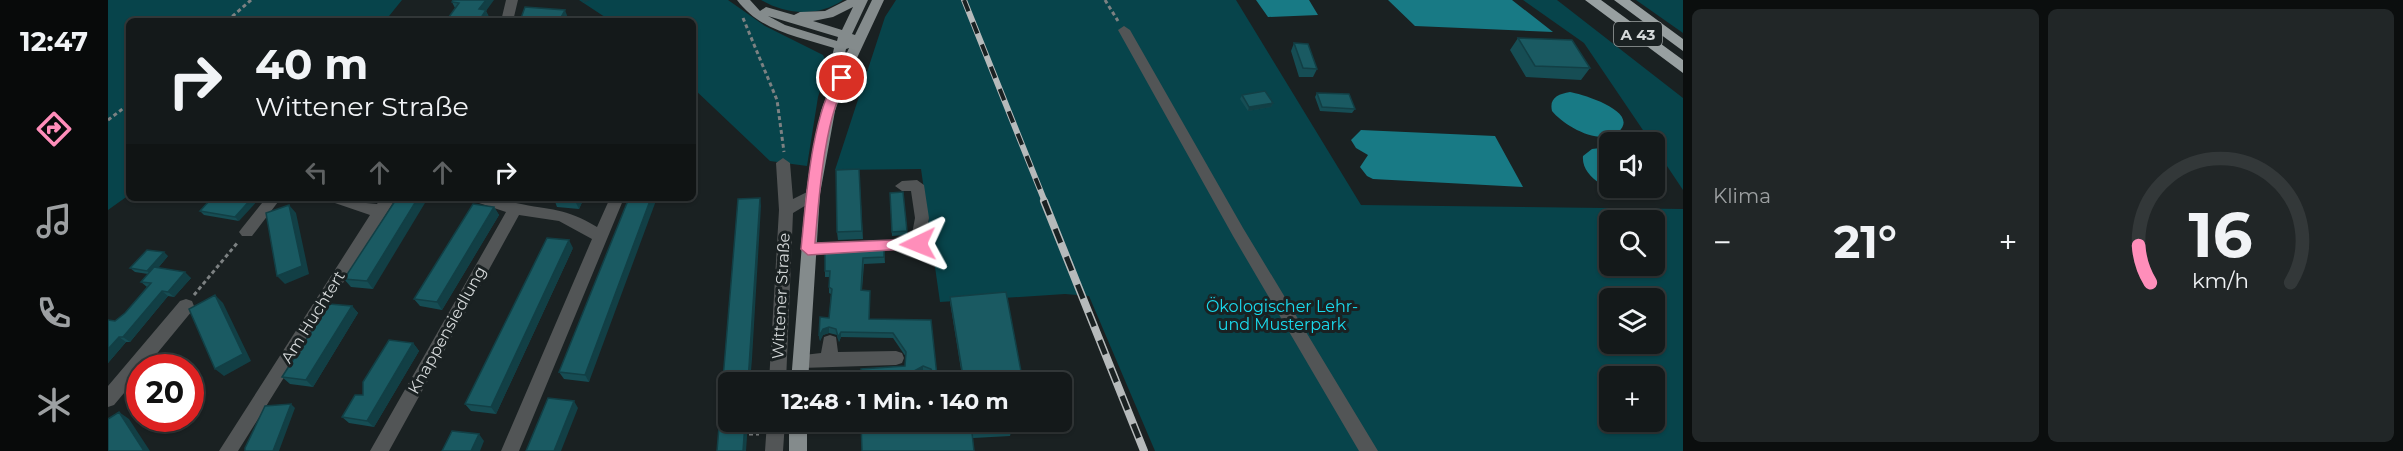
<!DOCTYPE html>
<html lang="de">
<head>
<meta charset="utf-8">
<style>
  body { margin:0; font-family:Montserrat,sans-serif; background:#212627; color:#f1f3f6; height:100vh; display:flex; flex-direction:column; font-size:22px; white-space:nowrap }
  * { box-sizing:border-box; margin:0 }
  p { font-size:20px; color:#9da0a2 }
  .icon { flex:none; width:33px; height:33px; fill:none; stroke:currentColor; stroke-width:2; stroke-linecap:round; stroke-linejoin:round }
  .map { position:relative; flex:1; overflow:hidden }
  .drawer { display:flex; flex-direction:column; gap:9px; padding:9px; background:#0b0e0e; width:720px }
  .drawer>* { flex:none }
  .banner { position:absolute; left:18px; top:18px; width:570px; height:183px; border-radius:9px; box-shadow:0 2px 4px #0004,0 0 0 2px #333839; background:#14191a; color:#f1f3f6; overflow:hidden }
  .fabs { position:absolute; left:1491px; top:132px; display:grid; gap:12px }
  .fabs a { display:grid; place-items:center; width:66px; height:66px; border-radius:9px; background:#14191a; box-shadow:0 2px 4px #0004,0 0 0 2px #333839; font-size:30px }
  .speed { position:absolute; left:18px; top:354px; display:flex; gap:12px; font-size:30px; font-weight:700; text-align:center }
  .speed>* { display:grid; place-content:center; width:78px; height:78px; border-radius:50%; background:#14191a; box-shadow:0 2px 4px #0004,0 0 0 2px #333839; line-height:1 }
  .speed .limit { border:9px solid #d22; background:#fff; color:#111 }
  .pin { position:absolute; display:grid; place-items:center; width:51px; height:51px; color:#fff; margin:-26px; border:3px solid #fff; border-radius:50%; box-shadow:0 2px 6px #0007 }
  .me { position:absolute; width:66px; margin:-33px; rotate:268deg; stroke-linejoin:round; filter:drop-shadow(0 0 4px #0008) }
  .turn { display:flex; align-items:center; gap:21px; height:126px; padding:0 30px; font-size:27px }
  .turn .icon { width:78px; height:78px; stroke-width:2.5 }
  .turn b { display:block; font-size:42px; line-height:51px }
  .lanes { display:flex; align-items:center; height:57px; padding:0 30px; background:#0003; justify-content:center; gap:30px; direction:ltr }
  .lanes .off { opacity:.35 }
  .big { font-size:45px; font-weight:700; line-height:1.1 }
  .drawer .widget { flex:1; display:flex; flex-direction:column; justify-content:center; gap:9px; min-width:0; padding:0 21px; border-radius:9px; background:#212627 }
  .drawer .dial { align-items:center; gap:0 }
  .dial svg { height:156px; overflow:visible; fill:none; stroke:#333839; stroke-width:7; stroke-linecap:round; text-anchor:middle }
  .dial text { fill:#f1f3f6; stroke:none }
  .heat { display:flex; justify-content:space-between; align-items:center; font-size:33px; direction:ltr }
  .drawer .tiles { flex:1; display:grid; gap:9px; grid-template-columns:repeat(2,1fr) }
  .trip { position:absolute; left:610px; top:372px; width:354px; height:60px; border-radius:9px; background:#14191a; box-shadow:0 2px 4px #0004,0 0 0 2px #333839; font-weight:700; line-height:60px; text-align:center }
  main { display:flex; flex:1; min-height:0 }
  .menu { display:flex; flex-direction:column; width:108px; justify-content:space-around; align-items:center; background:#080a0a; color:#9da0a2 }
  .menu .icon { width:42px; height:42px }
  .menu .on { color:#ff8eba }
  .menu b { font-size:27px; color:#f1f3f6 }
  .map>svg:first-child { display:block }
  .green { fill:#07444b; fill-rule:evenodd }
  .water { fill:#187a85 }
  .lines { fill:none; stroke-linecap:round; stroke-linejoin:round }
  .minor-tunnel { stroke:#363d3e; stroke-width:16; stroke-dasharray:16 8; stroke-linecap:butt }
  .path { stroke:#7c8182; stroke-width:3; stroke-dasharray:4 3; stroke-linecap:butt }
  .minor { fill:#525556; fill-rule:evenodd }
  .major { fill:#848b8c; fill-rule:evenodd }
  .highway { fill:#98a0a1; fill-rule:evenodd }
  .rail-far1-casing { stroke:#b6babb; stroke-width:6 }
  .rail-casing { stroke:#b6babb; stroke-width:8 }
  .rail-far1 { stroke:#1a2122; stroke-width:4; stroke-dasharray:12; stroke-linecap:butt }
  .rail { stroke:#1a2122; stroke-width:5; stroke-dasharray:15; stroke-linecap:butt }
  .wall { fill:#164d54; fill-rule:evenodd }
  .shaded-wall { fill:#123f45 }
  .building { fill:#1a5a62; stroke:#123f45; stroke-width:1.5; fill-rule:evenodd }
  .route { fill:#ff8eba; stroke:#a65c79; stroke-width:1.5 }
  .labels { text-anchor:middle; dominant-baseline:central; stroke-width:6; stroke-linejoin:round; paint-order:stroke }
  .shield { fill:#1a2122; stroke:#9da2a3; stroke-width:1.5 }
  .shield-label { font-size:15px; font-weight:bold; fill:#d5d9da }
  .street-label { font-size:16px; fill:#d5d9da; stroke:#1a2122 }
  .park-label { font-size:16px; fill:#1adbee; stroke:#1a2122 }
</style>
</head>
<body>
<main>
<nav class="menu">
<b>12:47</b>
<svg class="icon on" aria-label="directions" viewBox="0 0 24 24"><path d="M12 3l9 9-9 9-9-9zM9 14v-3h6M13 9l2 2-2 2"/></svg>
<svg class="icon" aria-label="music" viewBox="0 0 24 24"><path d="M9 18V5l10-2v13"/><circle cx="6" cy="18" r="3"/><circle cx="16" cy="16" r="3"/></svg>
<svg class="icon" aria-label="phone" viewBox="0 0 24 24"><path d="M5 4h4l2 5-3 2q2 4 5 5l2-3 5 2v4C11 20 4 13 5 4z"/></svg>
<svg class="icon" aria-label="climate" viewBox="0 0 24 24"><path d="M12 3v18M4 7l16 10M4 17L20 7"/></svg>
</nav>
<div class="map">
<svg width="1575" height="451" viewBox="0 0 1575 451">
  <rect width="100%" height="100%" fill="#1a2122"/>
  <!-- green -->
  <path class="green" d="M0,0H294L277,21H21V195L0,210Z
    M471,0H620L657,26L715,55L720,66L710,97L699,166L662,161L585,88V21H503Z
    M653,0H735C711,17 678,15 653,0Z
    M788,0H1128L1253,205L1575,209V451H1047L981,296L957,294L832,302L813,169L727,170L777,17ZM1502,220H1546V266H1502ZM1502,298H1546V344H1502ZM1502,376H1546V422H1502Z
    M1415,0H1449L1575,98V190L1547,148L1546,142H1543L1476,43Z
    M1528,0H1575V33Z"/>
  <!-- water -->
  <path class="water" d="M1148,0H1201L1210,15L1160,17Z
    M1280,0H1404L1445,32L1307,26Z
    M1462,92C1474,94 1534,112 1510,132C1492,147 1455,125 1444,111C1441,98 1450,94 1462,92Z
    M1253,130L1387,136L1415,187L1265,179L1259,176L1252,167L1260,155L1248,148L1243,140Z
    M1501,147L1502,188H1546L1547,169L1552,177L1551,188C1530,206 1472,185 1475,156L1484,149Z"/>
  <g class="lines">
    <!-- minor-tunnel -->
    <path class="minor-tunnel" d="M816,353L820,377L816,381"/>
    <!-- path -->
    <path class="path" d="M997,0L1010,21
      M635,18L669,100L676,152
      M119,21L143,0
      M0,120L21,104
      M86,295L130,242
      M641,434H651"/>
    <!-- minor -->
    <path class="minor" d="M398,0H410L405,21H393Z
      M1016,26L1022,30L1135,228L1270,451H1251L1125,236L1010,30Z
      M675,158L682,163L685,199L705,189L712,194L710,198L685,213L678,382H661L671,210L668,163Z
      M809,180L816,185L821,218L815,249L700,255L695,253L692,249L695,245L700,243L803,239L807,218L803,191H794L787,186L794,181Z
      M158,198H173L144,236H134L131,232L134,228Z
      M222,198H244L258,203L269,204L273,198H288L130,451H111L262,215L224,202Z
      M366,198C382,198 392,200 408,203C444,211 456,207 489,227L502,198H516L411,451H393L484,239L451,221L411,215L281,451H262L398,212L368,202Z
      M78,299L84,301L86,306L84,311L37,368H32V374L6,405L0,407V386L72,301Z
      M722,335L728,337L730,352L788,351L794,353L796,358L794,363L788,365L693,368L687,366L685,361L687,356L713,353L716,337Z
      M659,422H677L675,451H657Z"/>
    <!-- major -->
    <path class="major" d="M629,0H642L652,11L658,7L686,15L692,12L717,11L739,0H760L744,34L747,35L764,0H776L735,88L727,111L712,194L700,382H683L698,194L713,111L722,87L720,76L726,48C691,37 652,31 629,0ZM745,7L734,30L705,21L725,17ZM660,16L730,37L729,41L677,25ZM741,48L735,61L738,49Z
      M681,422H699V451H681Z"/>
    <!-- highway -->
    <path class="highway" d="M1477,0H1493L1575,60V73Z
      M1506,0H1522L1575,39V51Z"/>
    <defs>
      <path id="rail-far1" d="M856,0L937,202"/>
      <path id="rail" d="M936,201L1036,451"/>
    </defs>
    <!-- rail-far1 casing -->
    <use href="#rail-far1" class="rail-far1-casing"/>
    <!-- rail casing -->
    <use href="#rail" class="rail-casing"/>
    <!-- rail-far1 -->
    <use href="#rail-far1" class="rail-far1"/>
    <!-- rail -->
    <use href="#rail" class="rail"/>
  </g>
  <!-- wall -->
  <path class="wall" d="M345,0L378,11L381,17L347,8L344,2Z
    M1410,38L1482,68L1473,80L1418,77L1402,50Z
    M1186,43L1209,69L1205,77H1191L1183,51Z
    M1209,93L1247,109L1244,113L1212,111L1207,97Z
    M1134,95L1165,103L1163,107L1140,111L1132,99Z
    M751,169L755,239L730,240L729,232Z
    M782,193L799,231V235L784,236Z
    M114,198L131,221L96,215L92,211L111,201Z
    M289,198L265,289L243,287L236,279Z
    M476,198L471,209L449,207L446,199Z
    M521,198L481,382L456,379L451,372Z
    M386,207L391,215L334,310L312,306L306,299Z
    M465,248L388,414L363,411L357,404Z
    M776,248L777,263L756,264L754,290L762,291L761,319L823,320L829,382H753L797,366L798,357L785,338L733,337L731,342L729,335L721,333L715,335L712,341L711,336L721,318L723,294L721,293V287L722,277H717V271ZM815,371L823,374L824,379L805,378L806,376Z
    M60,256L50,268L83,278L66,297L60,296L22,342H18L0,363V320L7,321L17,313L39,287L33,282L40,274L27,272L22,268Z
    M842,297L915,382H855L842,302Z
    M244,306L250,313L205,387L182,384L174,377Z
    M305,343L311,351L266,427L241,423L234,417Z
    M753,422L903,432L902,436L865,438Z"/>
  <!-- shaded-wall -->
  <path class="shaded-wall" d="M378,0H386L378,11L381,17L379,21H371V9Z
    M474,0H483L475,3Z
    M457,10L460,18L458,21H451Z
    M1165,103L1163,107L1140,111L1141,107Z
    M144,198H152L131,221L127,217Z
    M310,198H320L265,289L259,281Z
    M469,198H476L471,209L467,201Z
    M543,198H549L481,382L477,375Z
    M652,198L653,206L644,359L642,382H640Z
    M181,205L188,213L201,274L177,284L169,276Z
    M386,207L391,215L334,310L329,302Z
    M461,240L465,248L388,414L383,407Z
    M56,252L60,256L44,275L39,271Z
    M77,272L83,278L66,297L60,292Z
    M54,291L60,296L22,342L15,337Z
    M107,295L115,303L143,361L116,376L107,369Z
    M244,306L250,313L205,387L198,380Z
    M721,327V333L715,335L712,341L711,336L715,329Z
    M733,332V337L731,342L730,337Z
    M11,337L18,342L0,363V349Z
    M305,343L311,351L266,427L259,421Z
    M815,366V371L806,376L804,382L806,371Z
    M829,376V382H823Z
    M466,401L470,408L453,451H446Z
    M183,404L187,408L171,451H165Z
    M11,412L21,419L42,451H36Z
    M637,422H640L638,451H635Z
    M371,434L376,441L372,451H363Z"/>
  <!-- building -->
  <path class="building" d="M345,0H378L371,9L378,10L371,21H338L351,3L344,2Z
    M417,7L457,10L451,21H412Z
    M1410,38L1464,40L1482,68L1427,66Z
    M1186,43L1200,44L1209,69L1195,68Z
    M1157,91L1165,103L1141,107L1134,95Z
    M1209,93L1241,94L1247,109L1214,107Z
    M751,169L754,231L729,232L728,170Z
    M795,192L799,231L784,232L782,193Z
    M114,198H144L127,217L92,211L102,200L111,201Z
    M289,198H310L259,281L236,279Z
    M446,198H469L467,201L446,199Z
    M521,198H543L477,375L451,372Z
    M652,198L640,382H621V422H637L635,451H609L630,199Z
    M365,204L386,207L329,302L306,299Z
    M181,205L194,266L169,276L158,213Z
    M439,238L461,240L383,407L357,404Z
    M776,248V257L755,258L753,290L762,291L761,319L823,320L829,376L823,382H753V369L797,366L798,352L785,333L733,332L730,337L728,329L721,327L715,329L711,336L712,317L721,318L724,289L721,287L722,271H717V251ZM815,366L823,369L827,376L824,379L804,378L806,371Z
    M39,250L56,252L39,271L22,268Z
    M46,267L77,272L60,292L54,291L15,337H11L0,349V320L7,321L17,313L43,283L33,282Z
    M898,292L915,382H856L842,297Z
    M107,295L135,354L107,369L81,309Z
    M221,304L244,306L198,380L174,377Z
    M281,340L305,343L259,421L234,417L247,395H255V382Z
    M440,398L466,401L446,451H418Z
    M183,404L165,451H137V448L157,406Z
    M11,412L36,451H0V419Z
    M753,422H902L903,432L864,433L866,451H754Z
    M344,431L371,434L363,451H334Z"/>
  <!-- route -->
  <path class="route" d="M734,74L740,78C716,116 711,197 707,243L810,239L815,241V248L700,255L693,249C698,201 703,114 730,75Z"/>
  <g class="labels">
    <!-- shield labels -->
    <rect class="shield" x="1506" y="22" width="48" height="24" rx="4.5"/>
    <g class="shield-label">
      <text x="1530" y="34">A 43</text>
    </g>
    <!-- street labels -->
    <g class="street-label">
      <text transform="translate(673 296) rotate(-87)">Wittener Straße</text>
      <text transform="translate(205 317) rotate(-58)">Am Huchtert</text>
      <text transform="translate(339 330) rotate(-61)">Knappensiedlung</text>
    </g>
    <!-- park labels -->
    <g class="park-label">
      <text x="1174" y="306">Ökologischer Lehr-<tspan x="1174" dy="18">und Musterpark</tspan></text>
    </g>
  </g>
</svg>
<div class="fabs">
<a><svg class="icon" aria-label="sound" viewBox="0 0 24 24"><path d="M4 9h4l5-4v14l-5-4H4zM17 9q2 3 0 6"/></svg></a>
<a><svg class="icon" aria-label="search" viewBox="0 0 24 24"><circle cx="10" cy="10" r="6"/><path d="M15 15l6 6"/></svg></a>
<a><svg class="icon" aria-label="layers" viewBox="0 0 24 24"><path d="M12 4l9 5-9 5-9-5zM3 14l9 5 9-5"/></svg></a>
<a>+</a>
</div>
<div class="speed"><div class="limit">20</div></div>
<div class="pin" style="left:734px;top:78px;background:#d93025"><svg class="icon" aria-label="arrive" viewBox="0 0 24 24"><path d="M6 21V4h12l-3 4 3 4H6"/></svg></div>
<svg class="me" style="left:810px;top:244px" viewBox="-20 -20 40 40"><path d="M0-17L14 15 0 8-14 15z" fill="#ff8eba" stroke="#fff" stroke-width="4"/></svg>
<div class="trip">12:48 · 1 Min. · 140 m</div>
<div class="banner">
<div class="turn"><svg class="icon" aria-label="right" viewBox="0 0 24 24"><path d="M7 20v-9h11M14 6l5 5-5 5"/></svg><div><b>40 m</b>Wittener Straße</div></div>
<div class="lanes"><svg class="icon off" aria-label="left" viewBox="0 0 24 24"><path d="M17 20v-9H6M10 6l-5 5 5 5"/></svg><svg class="icon off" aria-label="ahead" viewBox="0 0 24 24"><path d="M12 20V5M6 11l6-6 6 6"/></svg><svg class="icon off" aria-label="ahead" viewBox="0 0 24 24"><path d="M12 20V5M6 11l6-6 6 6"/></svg><svg class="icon" aria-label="right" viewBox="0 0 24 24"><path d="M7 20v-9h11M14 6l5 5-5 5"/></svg></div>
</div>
</div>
<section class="drawer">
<div class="tiles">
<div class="widget"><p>Klima</p>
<div class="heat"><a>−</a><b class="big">21°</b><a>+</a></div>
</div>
<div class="widget dial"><svg viewBox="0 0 100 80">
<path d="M14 69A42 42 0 1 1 86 69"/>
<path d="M14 69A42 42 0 0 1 8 50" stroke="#ff8eba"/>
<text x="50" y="56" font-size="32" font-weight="700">16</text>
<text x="50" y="72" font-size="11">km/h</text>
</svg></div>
</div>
</section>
</main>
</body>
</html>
